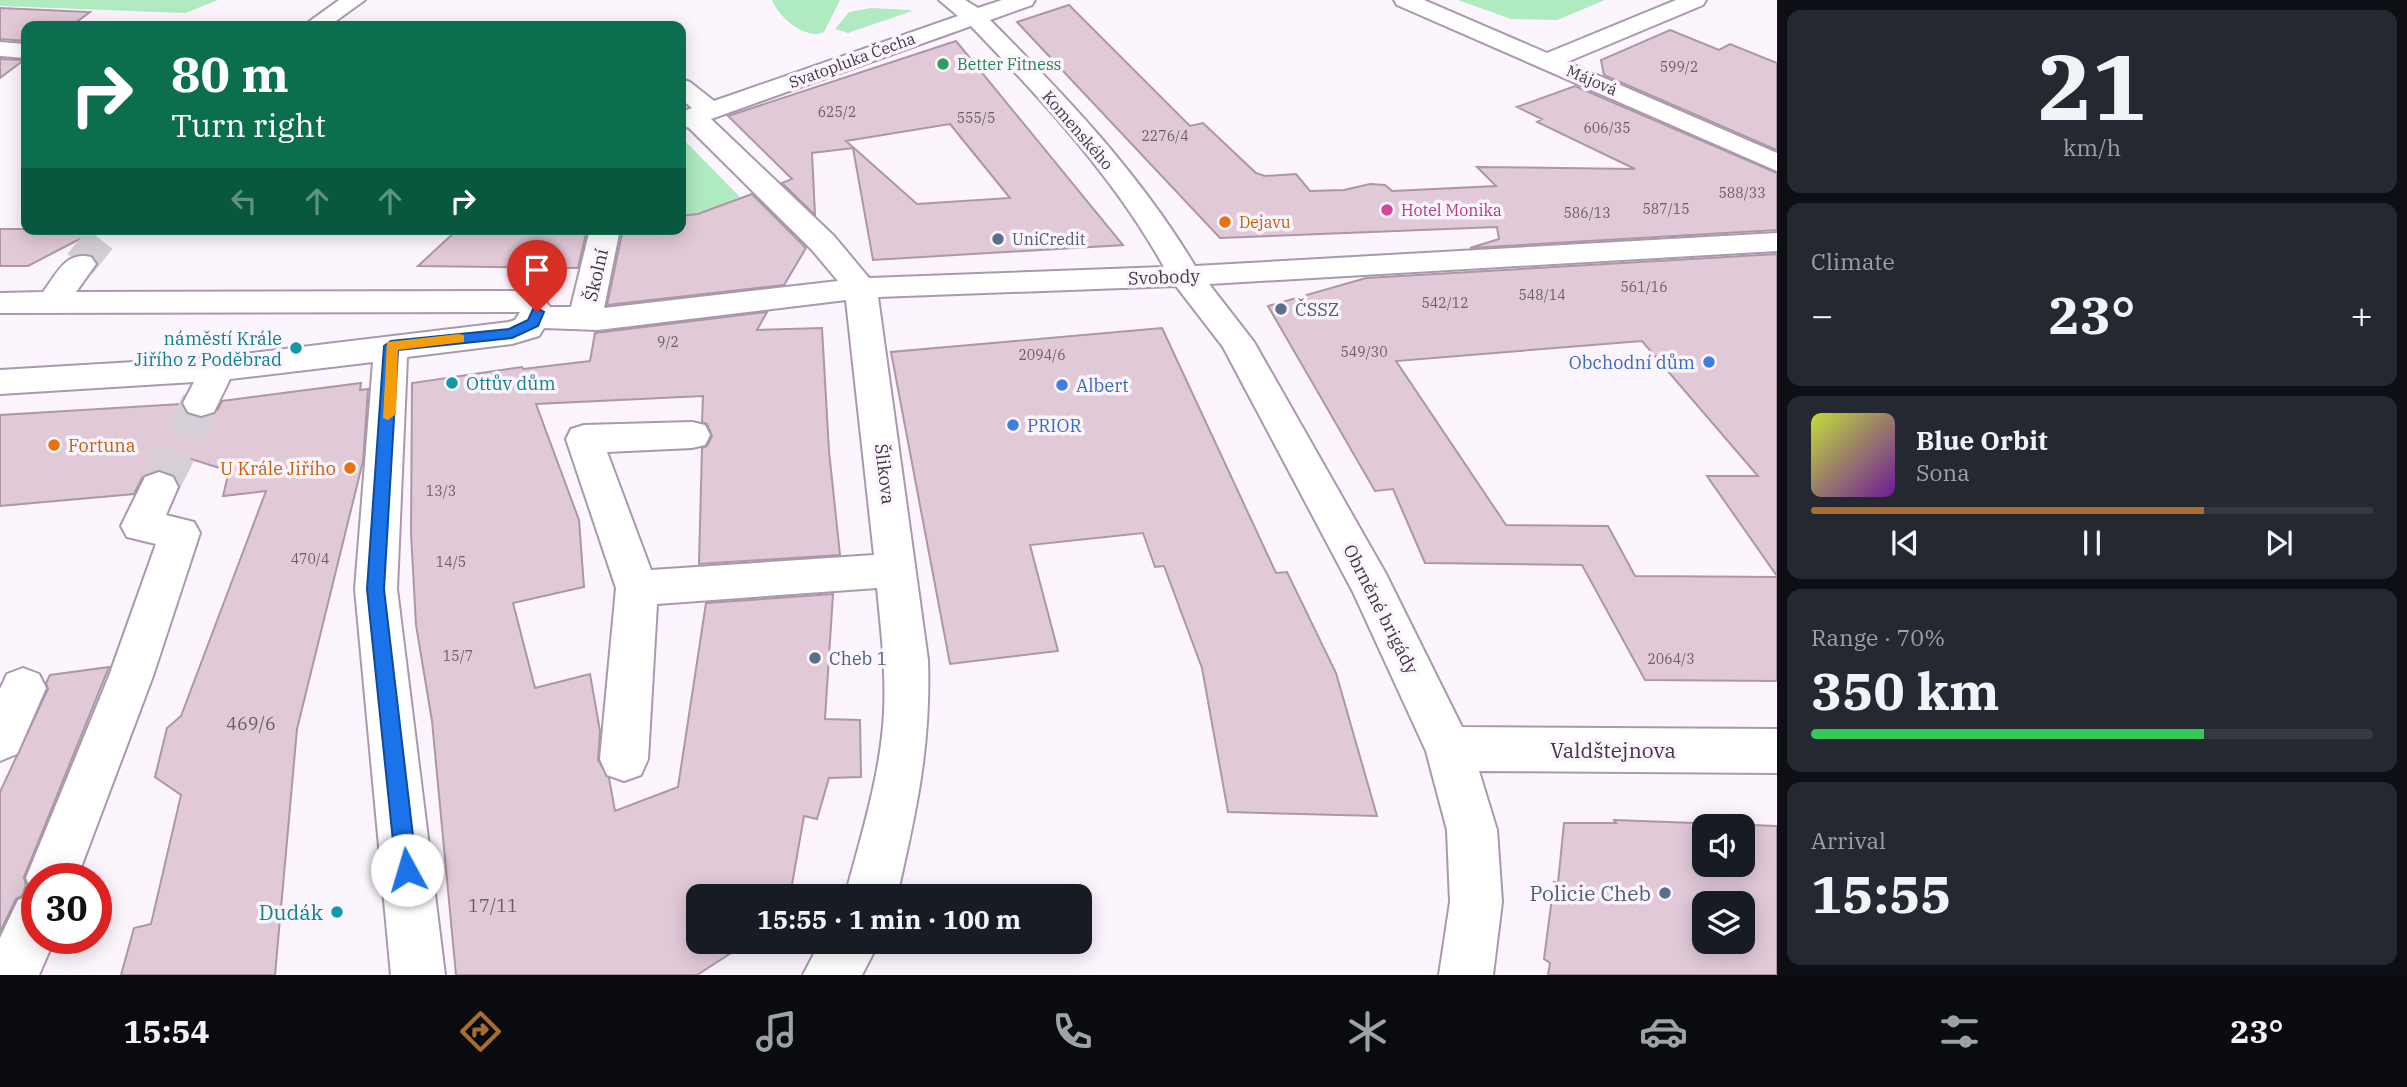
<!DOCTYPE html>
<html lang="en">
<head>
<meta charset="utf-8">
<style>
  body { margin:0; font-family:"IBM Plex Serif",serif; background:#242831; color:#f1f3f6; height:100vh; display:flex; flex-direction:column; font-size:26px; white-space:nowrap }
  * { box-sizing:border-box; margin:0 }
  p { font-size:23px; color:#9ea1a6 }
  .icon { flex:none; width:38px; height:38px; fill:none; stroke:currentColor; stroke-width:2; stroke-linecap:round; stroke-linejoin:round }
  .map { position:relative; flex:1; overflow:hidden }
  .panel { display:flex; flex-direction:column; gap:10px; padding:10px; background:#0d0f14; width:630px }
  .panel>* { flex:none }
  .guide { position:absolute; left:21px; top:21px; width:665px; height:214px; border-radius:14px; box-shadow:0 4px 18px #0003; background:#0b6e4f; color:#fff; overflow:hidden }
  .buttons { position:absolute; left:1692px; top:814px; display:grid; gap:14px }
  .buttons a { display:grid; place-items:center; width:63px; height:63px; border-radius:14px; background:#171b24; box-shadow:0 4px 18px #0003; font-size:35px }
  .speed { position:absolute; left:21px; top:863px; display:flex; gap:14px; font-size:35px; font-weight:700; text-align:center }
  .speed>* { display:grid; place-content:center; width:91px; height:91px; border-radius:50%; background:#171b24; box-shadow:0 4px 18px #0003; line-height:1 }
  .speed .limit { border:10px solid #d22; background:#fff; color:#111 }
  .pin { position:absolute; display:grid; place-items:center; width:60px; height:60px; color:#fff; margin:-72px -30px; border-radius:50% 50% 50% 0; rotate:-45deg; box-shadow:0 0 7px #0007 }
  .pin .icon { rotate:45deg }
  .me { position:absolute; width:77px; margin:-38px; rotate:354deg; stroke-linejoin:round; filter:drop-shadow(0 0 5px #0008) }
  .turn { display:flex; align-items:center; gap:24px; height:147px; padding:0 35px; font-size:32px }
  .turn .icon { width:91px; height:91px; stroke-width:2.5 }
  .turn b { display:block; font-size:49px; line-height:60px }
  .lanes { display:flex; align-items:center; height:66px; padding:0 35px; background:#0003; justify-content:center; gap:35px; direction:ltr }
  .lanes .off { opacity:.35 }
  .big { font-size:52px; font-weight:800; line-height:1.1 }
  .panel .tile { flex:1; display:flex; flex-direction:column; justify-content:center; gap:10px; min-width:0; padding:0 24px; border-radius:14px; background:#242831 }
  .panel .dial { align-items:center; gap:0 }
  .dial b { font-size:91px; line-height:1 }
  .song { display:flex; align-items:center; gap:21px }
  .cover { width:84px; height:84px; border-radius:10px; background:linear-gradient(135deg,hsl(70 70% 55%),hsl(280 70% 35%)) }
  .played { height:7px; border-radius:4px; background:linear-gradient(90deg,#aa6d31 70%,#363941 70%) }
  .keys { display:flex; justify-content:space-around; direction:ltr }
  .heat { display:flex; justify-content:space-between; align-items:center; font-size:38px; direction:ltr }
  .charge { height:10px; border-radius:5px; background:linear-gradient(90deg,#34c759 70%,#363941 0) }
  .trip { position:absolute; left:686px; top:884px; width:406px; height:70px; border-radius:14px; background:#171b24; box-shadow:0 4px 18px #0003; font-weight:800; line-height:70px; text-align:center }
  .tabs { display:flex; height:112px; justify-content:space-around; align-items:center; background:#090b0e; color:#9ea1a6 }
  .tabs .icon { width:49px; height:49px }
  .tabs .on { color:#aa6d31 }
  .tabs b { font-size:32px; color:#f1f3f6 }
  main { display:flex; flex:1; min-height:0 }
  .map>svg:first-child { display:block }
  .green { fill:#afeac0 }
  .building { fill:#e1c9d8; stroke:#ad96a5; stroke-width:2; fill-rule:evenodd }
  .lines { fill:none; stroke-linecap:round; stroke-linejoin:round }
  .minor-tunnel-far1 { stroke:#d6cfd8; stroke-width:32; stroke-dasharray:32 16; stroke-linecap:butt }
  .minor-tunnel { stroke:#d6cfd8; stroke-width:39; stroke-dasharray:39 19; stroke-linecap:butt }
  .minor-casing { stroke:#a999ae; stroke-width:4 }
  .minor { fill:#fff; fill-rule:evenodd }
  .route { fill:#1a73e8; stroke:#114b97; stroke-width:2 }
  .slow { fill:#f59e0b }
  .leisure-dot { fill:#2e9e5b; stroke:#fcf5fe; stroke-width:2.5 }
  .hotel-dot { fill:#d1479c; stroke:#fcf5fe; stroke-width:2.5 }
  .food-dot { fill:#e8710a; stroke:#fcf5fe; stroke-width:2.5 }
  .service-dot { fill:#5c6f8a; stroke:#fcf5fe; stroke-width:2.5 }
  .culture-dot { fill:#0f9aa8; stroke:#fcf5fe; stroke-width:2.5 }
  .shop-dot { fill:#3f7fe0; stroke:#fcf5fe; stroke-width:2.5 }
  .labels { text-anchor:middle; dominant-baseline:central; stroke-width:7; stroke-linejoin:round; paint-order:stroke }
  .number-label { font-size:14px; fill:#685d68 }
  .far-street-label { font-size:16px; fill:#403942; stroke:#fcf5fe }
  .far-leisure-label { font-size:16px; fill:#27864d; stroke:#fcf5fe; text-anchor:start }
  .far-hotel-label { font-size:16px; fill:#b23c85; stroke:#fcf5fe; text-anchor:start }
  .far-food-label { font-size:16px; fill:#c56008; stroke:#fcf5fe; text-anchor:start }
  .far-service-label { font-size:16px; fill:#4e5e75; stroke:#fcf5fe; text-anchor:start }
  .street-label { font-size:18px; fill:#403942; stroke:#fcf5fe }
  .service-label { font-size:18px; fill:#4e5e75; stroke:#fcf5fe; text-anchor:start }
  .culture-label { font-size:18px; fill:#0d838f; stroke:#fcf5fe; text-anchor:end }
  .shop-label { font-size:18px; fill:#366cbe; stroke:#fcf5fe; text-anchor:start }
  .food-label { font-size:18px; fill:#c56008; stroke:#fcf5fe; text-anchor:start }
  .near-number-label { font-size:18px; fill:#685d68 }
  .near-street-label { font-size:21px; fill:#403942; stroke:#fcf5fe }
  .near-service-label { font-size:21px; fill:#4e5e75; stroke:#fcf5fe; text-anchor:end }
  .near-culture-label { font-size:21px; fill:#0d838f; stroke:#fcf5fe; text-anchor:end }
</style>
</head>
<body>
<main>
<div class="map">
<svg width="1777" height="975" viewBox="0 0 1777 975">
  <rect width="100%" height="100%" fill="#fcf5fe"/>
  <!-- green -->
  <path class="green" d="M0,0H218L185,13L0,6Z
    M772,0H840L824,32C807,41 778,17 772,0Z
    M1458,0H1605L1557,20L1511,19Z
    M871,8L910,10L912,11L848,33L835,29L849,12Z
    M681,137L740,197L704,212L681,216Z"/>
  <!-- building -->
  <path class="building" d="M1069,5L1190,126L1203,123L1256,173L1265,176L1296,174L1310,191L1344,190L1370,184L1385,185L1392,191L1496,186L1477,167L1635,169L1537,122L1542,119L1517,107L1575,86L1777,173V230L1470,248L1499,239L1497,227L1220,238L1017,22Z
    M0,8L90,12L71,26H26V41L0,39Z
    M1670,30L1719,50L1730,44L1777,63V150L1604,75L1601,60Z
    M956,41L1123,245L873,260L853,148L812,153L815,215L782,183L792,179L728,116ZM950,124L1010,198L917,204L846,141Z
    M0,59L24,60L0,78Z
    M752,194L806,248L784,285L607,305L623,229H681V216L698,214Z
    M0,229H99L28,266H0Z
    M458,229H587L578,268L418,266Z
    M1777,254V576L1707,476H1758L1642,341L1396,361L1506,525L1608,526L1635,576L1777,577V681L1645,680L1582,565L1425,563L1393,489L1375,491L1268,306L1366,278Z
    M767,312L757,330L822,328L829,451L840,555L699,564L702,448L707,446L712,436L707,424L702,422L703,396L536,404L579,520L584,587L513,603L535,688L590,674L600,731L598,760L609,778L615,811L678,787L706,603L833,594L825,719L860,720L861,777L829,778L817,819L804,816L790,896H698V942H748L697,975H456L432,721L416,625L411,533L412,383L522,367L523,369L590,361L595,333Z
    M1162,328L1276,573L1287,572L1336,673L1377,816L1228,812L1202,668L1164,566L1155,567L1143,533L1030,545L1058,651L950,664L891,352Z
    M361,383L360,390L368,389L363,461L297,729L275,975H121L134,928L151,924L181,795L155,777L167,728L181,716L266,491L223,496L229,471L191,459L180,486L174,475L158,470L143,476L134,494L0,506V415L181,404L187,415L202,419L215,415L222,401Z
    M109,667L24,877L26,885L22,896L16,899L0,932V792L48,689L46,683L50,675Z
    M1614,820L1777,826V975H1548L1550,963L1544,959L1554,882L1558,883L1564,823H1616ZM1704,826H1743V864H1704ZM1704,903H1743V942H1704Z"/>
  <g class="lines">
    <!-- minor-tunnel-far1 -->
    <path class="minor-tunnel-far1" d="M80,264L108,229"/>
    <!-- minor-tunnel -->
    <path class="minor-tunnel" d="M159,487L201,403"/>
    <defs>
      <path id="minor" d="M339,0H365L329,26H303Z
        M939,0H965L978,8L1002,0H1035L1032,5L990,20C1065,95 1140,174 1195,266L1777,233V251L1209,284L1254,342L1386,574L1462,727L1777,729V773L1479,771L1497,830L1502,902L1493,975H1439L1450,902L1447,830L1426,751L1353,592L1223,347L1176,286L878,297L928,660C931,746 916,813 897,896H845C861,836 881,774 884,712C886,670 881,629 877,588L657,604L648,759L641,775L624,781L607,775L600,759L616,588L566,439L571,429L584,425L692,422L705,425L710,435L705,445L692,448L607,452L651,570L874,555L846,300L598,330L544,328L539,336L512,344L407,357L397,589L445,975H391L355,589L373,362L230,379L214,412L201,416L188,412L183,403L194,382L0,394V370L218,357L509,322L515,320L520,312L0,313V293L43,292C57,274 65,251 91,257L96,264L76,292L517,291L542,297L550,307H571L590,229H620L604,308L838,281L812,250L688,127L681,129V112L692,108L681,99V79L690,82L714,101L958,16ZM971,26C1042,100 1114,177 1164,267L869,278L834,236L711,119Z
        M1394,0H1424L1547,53L1676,0H1706L1703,5L1567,62L1777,153V171L1397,5Z
        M0,42L26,44V58L0,56Z
        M159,472L173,477L178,487L166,515L194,522L200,533L153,676L77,878H37V938H55L39,975H0V938L18,900L33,894L26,878L109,676L156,544L127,537L121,526L145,477Z
        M23,668L39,674L46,688L17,754L0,761V689L7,674Z
        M820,942H879L862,975H803Z"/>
    </defs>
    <!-- minor casing -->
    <use href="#minor" class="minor-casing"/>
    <!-- minor -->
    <use href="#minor" class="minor"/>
  </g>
  <!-- route -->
  <path class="route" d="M537,308L544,312L538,326L512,338L398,350L384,589L417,870L414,878L407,881L399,878L396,870L367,589L384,346L391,341L509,329L528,320L533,309Z"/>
  <!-- slow -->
  <path class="slow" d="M459,334L464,335V342L398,350L396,414L388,420L383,418L387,342Z"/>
  <!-- markers -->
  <circle class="leisure-dot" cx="943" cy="64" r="7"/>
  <circle class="hotel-dot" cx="1387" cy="210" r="7"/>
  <g class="food-dot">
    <circle cx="1225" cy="222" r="7"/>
    <circle cx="54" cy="445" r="7"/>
    <circle cx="350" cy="468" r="7"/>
  </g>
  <g class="service-dot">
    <circle cx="998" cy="239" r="7"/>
    <circle cx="1281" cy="309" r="7"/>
    <circle cx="815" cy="658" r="7"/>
    <circle cx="1665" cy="893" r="7"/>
  </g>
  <g class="culture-dot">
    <circle cx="296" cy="348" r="7"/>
    <circle cx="452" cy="383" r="7"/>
    <circle cx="337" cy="912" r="7"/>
  </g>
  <g class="shop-dot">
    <circle cx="1709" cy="362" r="7"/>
    <circle cx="1062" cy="385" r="7"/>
    <circle cx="1013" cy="425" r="7"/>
  </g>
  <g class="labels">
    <!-- number labels -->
    <g class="number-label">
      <text x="1679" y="67">599/2</text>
      <text x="837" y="112">625/2</text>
      <text x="976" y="118">555/5</text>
      <text x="1607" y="128">606/35</text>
      <text x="1165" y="136">2276/4</text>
      <text x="1742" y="193">588/33</text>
      <text x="1666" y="209">587/15</text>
      <text x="1587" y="213">586/13</text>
      <text x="1644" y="287">561/16</text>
      <text x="1542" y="295">548/14</text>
      <text x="1445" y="303">542/12</text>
      <text x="668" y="342">9/2</text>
      <text x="1364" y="352">549/30</text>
      <text x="1042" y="355">2094/6</text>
      <text x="441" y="491">13/3</text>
      <text x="310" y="559">470/4</text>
      <text x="451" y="562">14/5</text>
      <text x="458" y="656">15/7</text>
      <text x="1671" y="659">2064/3</text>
    </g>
    <!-- far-street labels -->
    <g class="far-street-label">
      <text transform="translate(852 60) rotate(-20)">Svatopluka Čecha</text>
      <text transform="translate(1592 80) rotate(23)">Májová</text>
      <text transform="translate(1078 130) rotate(49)">Komenského</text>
    </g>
    <!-- far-leisure labels -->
    <g class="far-leisure-label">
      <text x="957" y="64">Better Fitness</text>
    </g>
    <!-- far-hotel labels -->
    <g class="far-hotel-label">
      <text x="1401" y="210">Hotel Monika</text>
    </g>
    <!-- far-food labels -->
    <g class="far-food-label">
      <text x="1239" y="222">Dejavu</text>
    </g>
    <!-- far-service labels -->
    <g class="far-service-label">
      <text x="1012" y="239">UniCredit</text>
    </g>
    <!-- street labels -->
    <g class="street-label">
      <text transform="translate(596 275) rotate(-77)">Školní</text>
      <text transform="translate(1164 277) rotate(-2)">Svobody</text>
      <text transform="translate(885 474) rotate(83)">Šlikova</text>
      <text transform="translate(1381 609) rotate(63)">Obrněné brigády</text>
    </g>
    <!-- service labels -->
    <g class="service-label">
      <text x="1295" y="309">ČSSZ</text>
      <text x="829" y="658">Cheb 1</text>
    </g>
    <!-- culture labels -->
    <g class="culture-label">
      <text x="282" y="338">náměstí Krále<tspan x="282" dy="21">Jiřího z Poděbrad</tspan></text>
      <text x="466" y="383" text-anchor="start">Ottův dům</text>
    </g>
    <!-- shop labels -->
    <g class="shop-label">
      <text x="1695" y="362" text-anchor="end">Obchodní dům</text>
      <text x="1076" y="385">Albert</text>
      <text x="1027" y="425">PRIOR</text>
    </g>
    <!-- food labels -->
    <g class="food-label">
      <text x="68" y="445">Fortuna</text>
      <text x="336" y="468" text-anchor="end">U Krále Jiřího</text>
    </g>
    <!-- near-number labels -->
    <g class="near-number-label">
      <text x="251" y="723">469/6</text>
      <text x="493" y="905">17/11</text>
    </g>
    <!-- near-street labels -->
    <g class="near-street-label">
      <text x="1613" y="750">Valdštejnova</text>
    </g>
    <!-- near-service labels -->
    <g class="near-service-label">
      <text x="1651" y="893">Policie Cheb</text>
    </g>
    <!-- near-culture labels -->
    <g class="near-culture-label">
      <text x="323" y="912">Dudák</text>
    </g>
  </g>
</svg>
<div class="buttons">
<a><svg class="icon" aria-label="sound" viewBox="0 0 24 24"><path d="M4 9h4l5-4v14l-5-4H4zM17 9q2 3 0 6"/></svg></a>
<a><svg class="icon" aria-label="layers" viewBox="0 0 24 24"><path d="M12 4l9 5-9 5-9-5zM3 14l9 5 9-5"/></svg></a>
</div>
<div class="speed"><div class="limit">30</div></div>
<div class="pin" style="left:537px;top:312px;background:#d93025"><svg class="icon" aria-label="arrive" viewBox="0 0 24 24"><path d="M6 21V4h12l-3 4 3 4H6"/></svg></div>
<svg class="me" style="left:407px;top:870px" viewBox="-20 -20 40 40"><circle r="19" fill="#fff"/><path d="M0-13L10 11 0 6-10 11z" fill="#1a73e8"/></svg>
<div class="trip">15:55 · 1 min · 100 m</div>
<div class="guide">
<div class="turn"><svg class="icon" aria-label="right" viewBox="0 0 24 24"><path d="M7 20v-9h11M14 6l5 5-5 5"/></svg><div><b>80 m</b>Turn right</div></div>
<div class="lanes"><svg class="icon off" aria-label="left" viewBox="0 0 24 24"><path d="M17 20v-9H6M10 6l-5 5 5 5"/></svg><svg class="icon off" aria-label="ahead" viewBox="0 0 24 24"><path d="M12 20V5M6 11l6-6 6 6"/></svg><svg class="icon off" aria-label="ahead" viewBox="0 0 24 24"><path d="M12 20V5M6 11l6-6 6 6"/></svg><svg class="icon" aria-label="right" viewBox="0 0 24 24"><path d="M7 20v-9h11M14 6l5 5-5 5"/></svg></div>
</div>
</div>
<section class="panel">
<div class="tile dial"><b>21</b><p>km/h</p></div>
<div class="tile"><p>Climate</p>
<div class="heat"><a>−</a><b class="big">23°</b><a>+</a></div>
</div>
<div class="tile">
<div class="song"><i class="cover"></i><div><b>Blue Orbit</b><p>Sona</p></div></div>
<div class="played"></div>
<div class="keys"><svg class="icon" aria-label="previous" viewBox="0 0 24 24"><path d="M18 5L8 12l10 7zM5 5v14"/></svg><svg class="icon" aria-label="pause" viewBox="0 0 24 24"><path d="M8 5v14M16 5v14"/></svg><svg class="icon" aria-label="next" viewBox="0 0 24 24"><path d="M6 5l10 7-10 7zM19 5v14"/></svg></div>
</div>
<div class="tile"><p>Range · 70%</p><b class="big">350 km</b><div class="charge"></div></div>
<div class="tile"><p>Arrival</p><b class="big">15:55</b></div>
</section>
</main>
<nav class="tabs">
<b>15:54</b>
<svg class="icon on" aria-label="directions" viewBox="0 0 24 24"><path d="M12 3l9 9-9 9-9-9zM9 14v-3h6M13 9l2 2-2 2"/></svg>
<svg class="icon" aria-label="music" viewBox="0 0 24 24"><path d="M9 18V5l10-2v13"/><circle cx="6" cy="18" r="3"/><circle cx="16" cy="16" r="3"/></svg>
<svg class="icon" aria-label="phone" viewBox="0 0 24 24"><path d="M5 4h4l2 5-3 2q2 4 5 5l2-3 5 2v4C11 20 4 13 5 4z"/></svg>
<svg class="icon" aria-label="climate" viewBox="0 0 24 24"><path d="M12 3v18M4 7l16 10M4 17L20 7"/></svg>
<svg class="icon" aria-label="car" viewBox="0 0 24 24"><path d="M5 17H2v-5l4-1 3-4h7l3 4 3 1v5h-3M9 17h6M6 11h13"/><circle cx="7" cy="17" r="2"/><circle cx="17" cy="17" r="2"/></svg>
<svg class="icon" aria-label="filters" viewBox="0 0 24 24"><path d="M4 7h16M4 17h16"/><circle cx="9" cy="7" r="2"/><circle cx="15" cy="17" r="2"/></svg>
<b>23°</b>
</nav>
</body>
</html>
